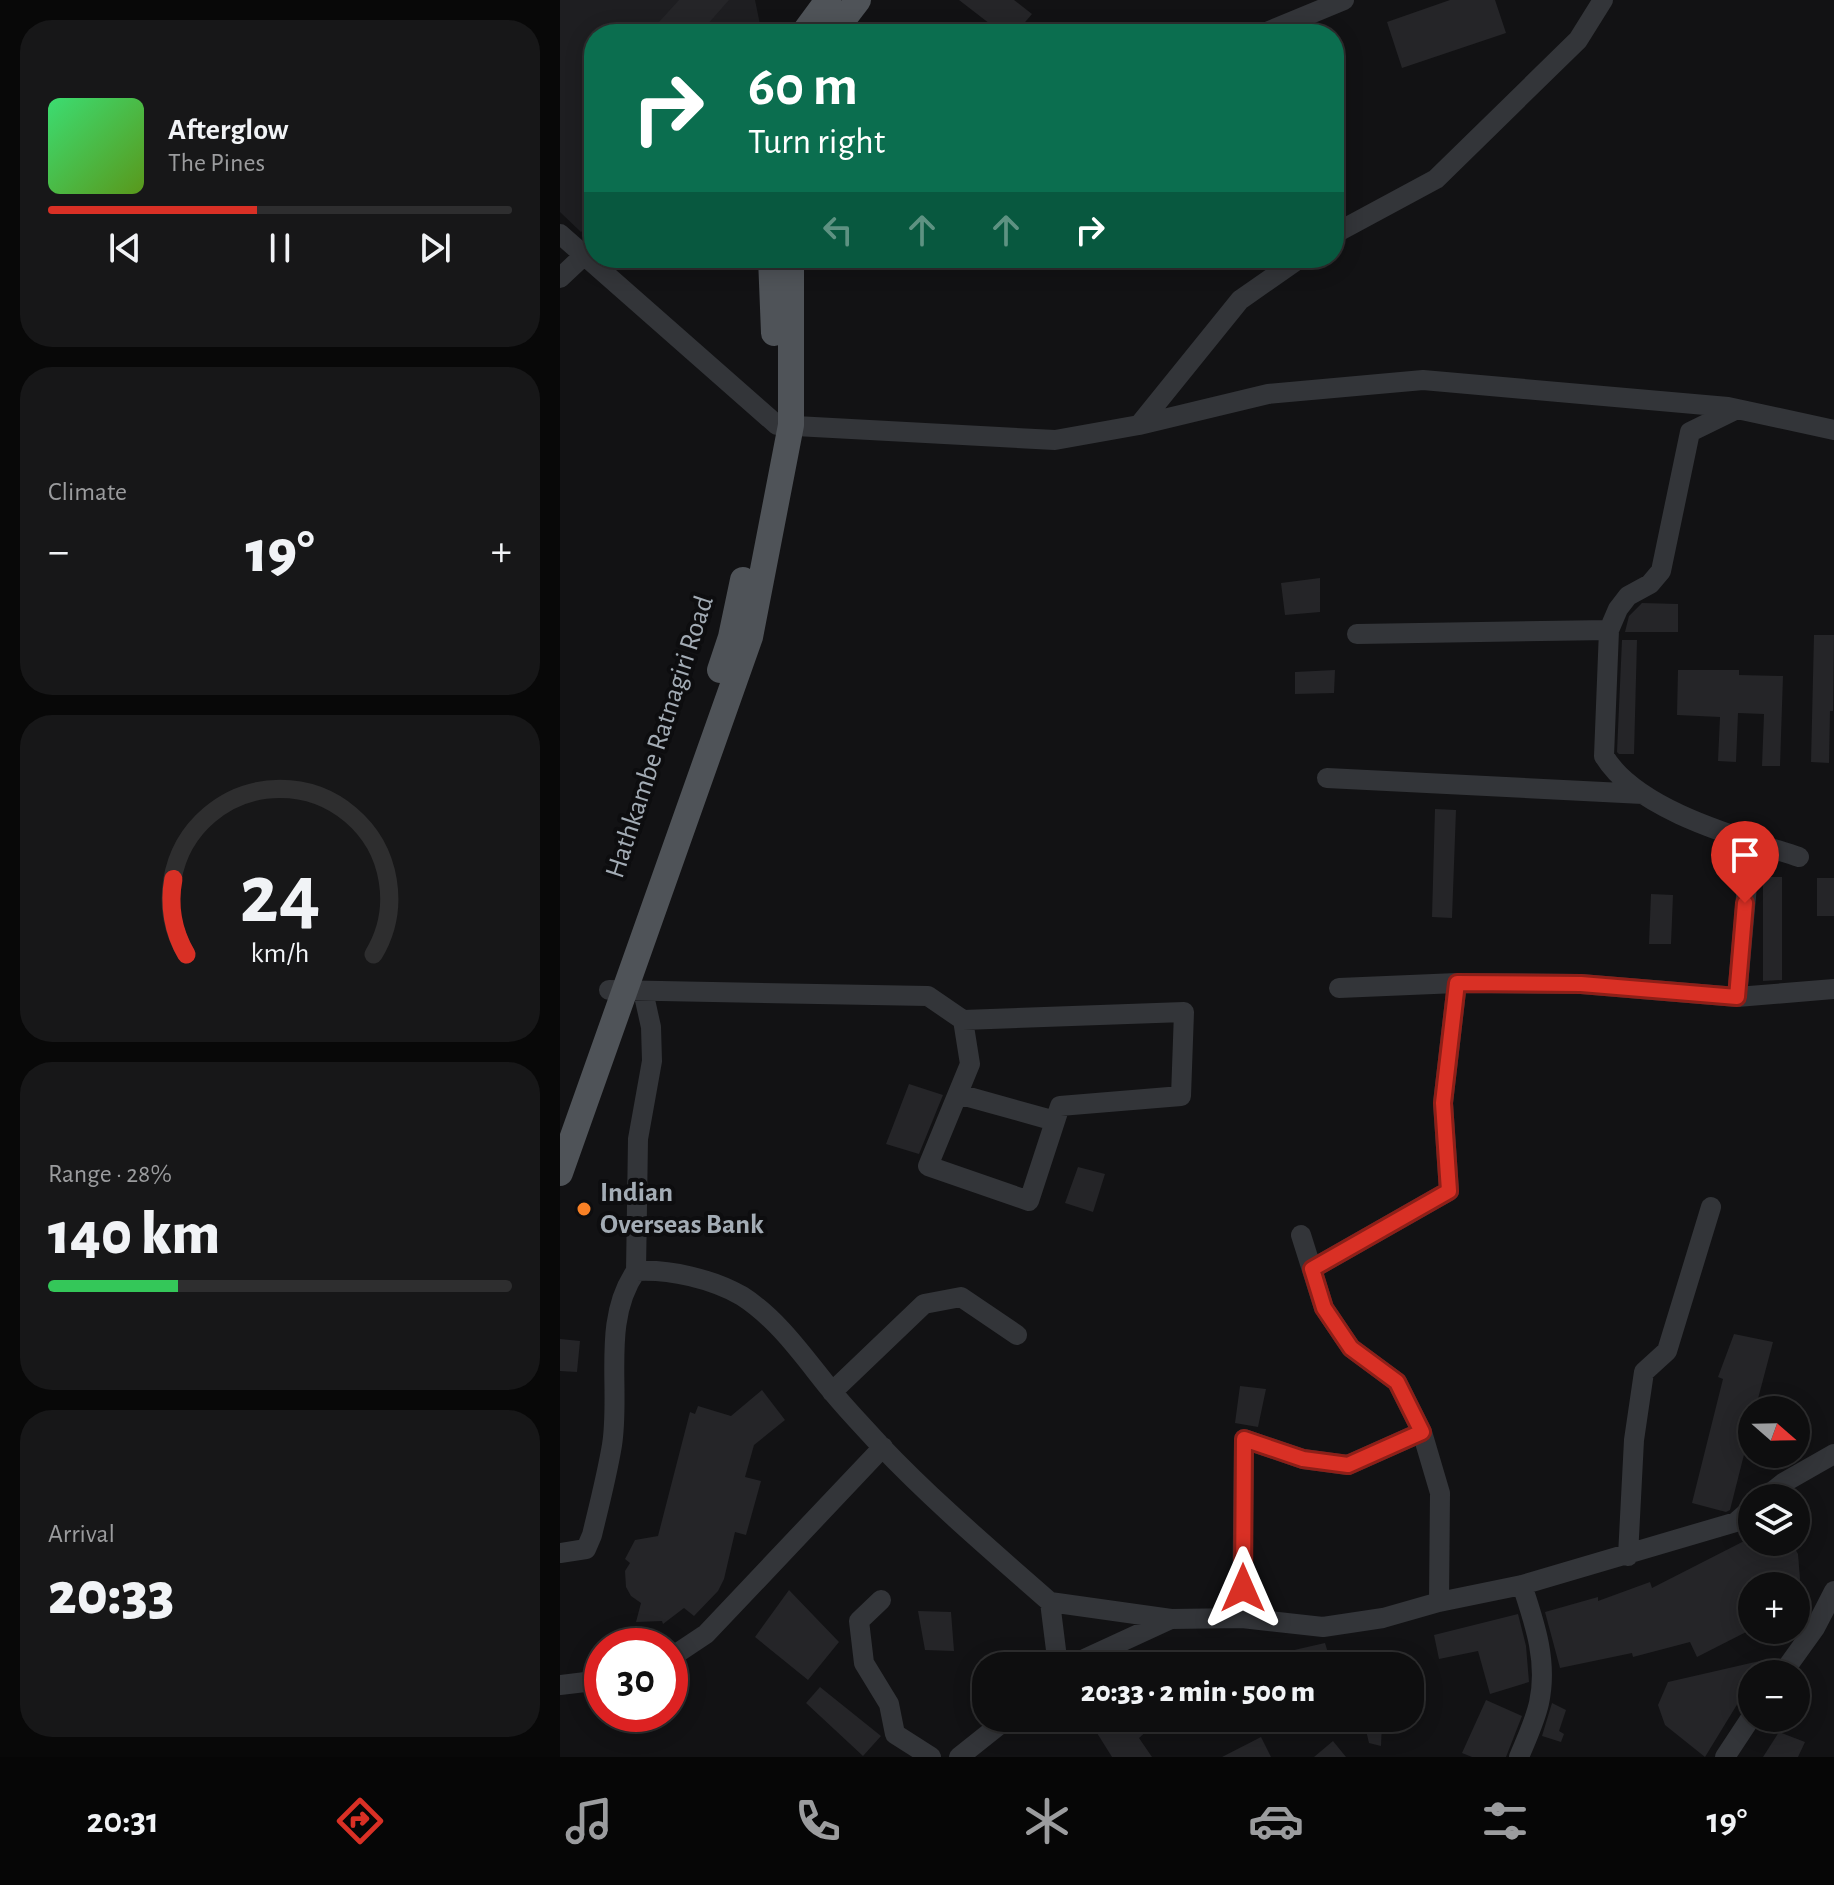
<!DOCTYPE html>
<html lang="en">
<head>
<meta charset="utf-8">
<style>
  body { margin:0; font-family:"Alegreya Sans",sans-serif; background:#171718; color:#f1f3f6; height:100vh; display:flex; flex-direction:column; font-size:30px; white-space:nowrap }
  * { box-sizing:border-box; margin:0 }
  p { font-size:26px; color:#9b9c9e }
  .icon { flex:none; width:44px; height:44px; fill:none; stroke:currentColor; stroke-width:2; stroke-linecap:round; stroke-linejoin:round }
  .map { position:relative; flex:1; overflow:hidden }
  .sheet { display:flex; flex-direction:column; gap:20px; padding:20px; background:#080808; width:560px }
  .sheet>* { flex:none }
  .guide { position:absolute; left:24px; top:24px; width:760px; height:244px; border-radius:32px; box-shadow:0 4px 20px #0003,0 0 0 2px #2e2e2f; background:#0b6e4f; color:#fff; overflow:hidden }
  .needle { width:52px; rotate:110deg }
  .tools { position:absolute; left:1178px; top:1396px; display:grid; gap:16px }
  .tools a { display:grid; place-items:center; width:72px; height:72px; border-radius:50%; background:#0e0e0f; box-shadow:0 4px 20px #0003,0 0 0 2px #2e2e2f; font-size:40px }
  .speed { position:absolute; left:24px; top:1628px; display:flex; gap:16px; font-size:40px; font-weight:700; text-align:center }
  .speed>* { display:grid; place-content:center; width:104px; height:104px; border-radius:50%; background:#0e0e0f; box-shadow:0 4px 20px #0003,0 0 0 2px #2e2e2f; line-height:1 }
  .speed .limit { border:12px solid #d22; background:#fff; color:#111 }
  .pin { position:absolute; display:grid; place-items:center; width:68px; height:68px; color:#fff; margin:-82px -34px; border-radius:50% 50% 50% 0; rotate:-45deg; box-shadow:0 0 8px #0007 }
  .pin .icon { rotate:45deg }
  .me { position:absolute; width:88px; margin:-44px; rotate:0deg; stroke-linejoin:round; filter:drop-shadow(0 0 6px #0008) }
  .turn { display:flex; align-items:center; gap:28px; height:168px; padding:0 32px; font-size:36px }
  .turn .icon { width:104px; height:104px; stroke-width:2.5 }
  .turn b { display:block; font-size:56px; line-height:68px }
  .lanes { display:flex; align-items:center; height:76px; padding:0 32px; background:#0003; justify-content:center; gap:40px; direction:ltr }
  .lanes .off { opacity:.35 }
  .big { font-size:60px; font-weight:800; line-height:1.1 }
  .sheet .card { flex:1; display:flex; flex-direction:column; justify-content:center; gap:12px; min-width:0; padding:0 28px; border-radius:32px; background:#171718 }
  .sheet .dial { align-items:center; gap:0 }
  .dial svg { height:208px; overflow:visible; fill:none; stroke:#2e2e2f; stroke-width:7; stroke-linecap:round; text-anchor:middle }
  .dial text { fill:#f1f3f6; stroke:none }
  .song { display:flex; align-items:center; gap:24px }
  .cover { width:96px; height:96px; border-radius:12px; background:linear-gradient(135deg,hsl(140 70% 55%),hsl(90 70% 35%)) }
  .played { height:8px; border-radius:4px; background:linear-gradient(90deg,#d93025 45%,#2e2e2f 45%) }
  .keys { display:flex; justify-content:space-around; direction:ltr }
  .heat { display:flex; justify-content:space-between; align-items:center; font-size:44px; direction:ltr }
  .charge { height:12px; border-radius:6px; background:linear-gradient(90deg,#34c759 28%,#2e2e2f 0) }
  .trip { position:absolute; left:412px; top:1652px; width:452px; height:80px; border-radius:32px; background:#0e0e0f; box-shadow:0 4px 20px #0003,0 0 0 2px #2e2e2f; font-weight:800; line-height:80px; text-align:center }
  .tab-bar { display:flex; height:128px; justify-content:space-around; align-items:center; background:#060606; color:#9b9c9e }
  .tab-bar .icon { width:56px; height:56px }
  .tab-bar .current { color:#d93025 }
  .tab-bar b { font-size:36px; color:#f1f3f6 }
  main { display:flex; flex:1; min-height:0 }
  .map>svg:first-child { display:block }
  .built { fill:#1e1e21 }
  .building { fill:#252528 }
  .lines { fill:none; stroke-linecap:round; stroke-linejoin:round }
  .minor { stroke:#333539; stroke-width:20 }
  .major { stroke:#4f5358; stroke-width:26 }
  .route-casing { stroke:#8d1f18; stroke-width:20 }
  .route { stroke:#d93025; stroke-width:14 }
  .poi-dot { fill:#f88025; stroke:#0d0d0f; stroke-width:3 }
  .labels { text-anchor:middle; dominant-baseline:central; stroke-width:8; stroke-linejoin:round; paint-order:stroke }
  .street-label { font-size:28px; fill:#a3acb5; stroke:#0d0d0f }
  .poi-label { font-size:28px; font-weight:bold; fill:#a3acb5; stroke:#0d0d0f; text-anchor:start }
</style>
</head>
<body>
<main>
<section class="sheet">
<div class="card">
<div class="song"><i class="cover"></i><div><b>Afterglow</b><p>The Pines</p></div></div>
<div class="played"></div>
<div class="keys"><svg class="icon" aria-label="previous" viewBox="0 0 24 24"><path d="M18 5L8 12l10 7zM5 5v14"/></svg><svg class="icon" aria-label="pause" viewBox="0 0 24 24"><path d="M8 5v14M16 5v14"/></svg><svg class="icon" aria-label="next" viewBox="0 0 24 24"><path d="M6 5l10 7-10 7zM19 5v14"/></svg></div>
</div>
<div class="card"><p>Climate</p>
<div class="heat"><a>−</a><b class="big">19°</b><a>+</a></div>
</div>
<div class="card dial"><svg viewBox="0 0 100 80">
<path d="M14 69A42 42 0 1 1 86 69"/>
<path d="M14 69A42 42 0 0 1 9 40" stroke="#d93025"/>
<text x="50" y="56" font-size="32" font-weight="700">24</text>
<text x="50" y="72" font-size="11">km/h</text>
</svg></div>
<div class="card"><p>Range · 28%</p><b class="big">140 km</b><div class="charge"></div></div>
<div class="card"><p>Arrival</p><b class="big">20:33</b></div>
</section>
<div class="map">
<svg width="1274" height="1757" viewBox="0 0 1274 1757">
  <rect width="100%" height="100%" fill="#121214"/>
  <!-- built -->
  <path class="built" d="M0,0H195L202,34H34V219L21,232L0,212Z"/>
  <!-- building -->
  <path class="building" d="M119,0H169L139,34H88Z
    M399,0H454L472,14L455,34H443Z
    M890,0H935L946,33L842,68L827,22Z
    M760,578V612L725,615L721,583Z
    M1082,603L1118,604V632H1065L1069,616Z
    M1254,635H1274L1273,711H1270L1269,763L1251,762Z
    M1062,640H1077L1074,754H1059L1057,752Z
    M775,670L774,693L735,694V672Z
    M1118,670H1179V675L1223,676L1220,766H1202L1204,714L1178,713L1176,762L1158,761L1160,717L1117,715Z
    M875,809L896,810L892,918L872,917Z
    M1203,877H1222V980L1203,981Z
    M1257,878H1274V916H1257Z
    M1091,894L1113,895L1111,944H1089Z
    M349,1084L383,1095L359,1154L326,1144Z
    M518,1167L545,1174L533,1212L505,1203Z
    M1174,1334L1213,1342L1195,1410H1192V1423L1170,1510L1166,1512L1132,1503L1163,1379L1158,1377Z
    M0,1339L20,1341L17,1372L0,1371Z
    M680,1386L706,1389L698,1427L675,1423Z
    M202,1390L225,1420L194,1445L185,1477L201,1481L186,1535L175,1532L164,1579L158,1591L134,1616L124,1608L103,1624L102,1621L76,1622L81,1603L71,1596L66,1587L65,1571L70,1563L65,1559L75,1540L98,1536L130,1412L135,1414L138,1406L171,1416Z
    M1192,1537V1542H1231L1238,1554L1240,1579L1239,1586H1192V1629L1137,1657L1130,1642L1073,1657L1072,1653L1000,1668L985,1612L1038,1597V1601L1090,1582L1092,1588Z
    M229,1590L279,1642L248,1680L195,1637Z
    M358,1611L391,1612L394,1651L365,1650Z
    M958,1614L966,1646L969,1682L930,1694L918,1651L879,1659L874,1635Z
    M765,1643L772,1666H691L690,1660Z
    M1204,1660L1196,1674H1192V1680L1145,1757L1105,1725L1098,1705L1108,1682Z
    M260,1687L321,1736L303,1756L246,1703Z
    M926,1700L962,1716L946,1757H912L902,1753Z
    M992,1703L1006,1710L999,1731L1004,1734L1001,1742L982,1736Z
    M541,1718H601L579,1738L592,1757H552L532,1725Z
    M803,1718L822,1723L821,1746L809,1743Z
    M1219,1732L1245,1742L1238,1757H1203Z
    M701,1737L711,1757H662Z
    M773,1741L786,1757H754Z"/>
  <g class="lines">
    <!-- minor -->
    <path class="minor" d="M702,34L784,0
      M0,234L217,425L495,440L579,425L708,394L863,380L1168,407L1274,430
      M774,234L876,179L1018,40L1043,0
      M0,278L34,246
      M1177,409L1130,432L1101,571L1090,584L1068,596L1058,609L1049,630L1044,756C1077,811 1181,838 1239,857
      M579,425L680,300L740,258
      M797,634L1049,630
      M767,778L1083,794
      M779,988L897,983
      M49,990L368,996L403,1020L624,1012L621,1096L500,1106L469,1201L368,1166L410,1064L403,1020
      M1177,997L1191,841
      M398,1094L495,1121
      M741,1235L764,1308L791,1348L837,1382L862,1432L880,1493L879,1602
      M752,1269L889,1191L883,1103L897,983L1021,984L1177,997L1274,989
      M76,1271L78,1139L92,1061L91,1027L83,991
      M272,1392L364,1304L401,1297L457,1335
      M1204,1498L1223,1483L1274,1454
      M0,1553L26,1549L32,1535C39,1506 47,1475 52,1445C61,1388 41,1321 76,1271C110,1269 152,1279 182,1296C218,1319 244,1357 270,1389C285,1408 303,1426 319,1444C372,1500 432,1551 490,1602
      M1068,1556L1074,1440L1084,1372L1107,1351L1151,1207
      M321,1600L299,1621L304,1663L329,1704L335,1734L371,1757
      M682,1618L684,1439L743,1459L788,1465L862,1432
      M110,1658L146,1634L323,1447
      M498,1666L490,1602L611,1619L682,1618L763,1627L823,1618L879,1602L962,1585L1176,1522L1192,1508
      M509,1666L611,1619
      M1222,1674L1255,1628L1274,1591
      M0,1685L42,1680
      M399,1757L448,1718
      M959,1757C966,1740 975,1721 979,1703C988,1662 975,1624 962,1585
      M1165,1757L1192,1716"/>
    <!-- major -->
    <path class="major" d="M243,34L268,0
      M272,34L298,0
      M211,258L214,333
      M160,670L171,637L183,580
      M0,1173L190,637L231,425V258"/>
  </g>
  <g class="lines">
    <defs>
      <path id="route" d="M683,1588L684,1439L743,1459L788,1465L862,1432L837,1382L791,1348L764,1308L752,1269L889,1191L883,1103L897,983L1021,984L1177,997L1185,903"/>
    </defs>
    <!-- route casing -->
    <use href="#route" class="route-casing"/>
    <!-- route -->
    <use href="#route" class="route"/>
  </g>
  <!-- markers -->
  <circle class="poi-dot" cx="24" cy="1209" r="8"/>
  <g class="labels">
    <!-- street labels -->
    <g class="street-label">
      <text transform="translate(100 737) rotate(-72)">Hathkambe Ratnagiri Road</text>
    </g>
    <!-- poi labels -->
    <g class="poi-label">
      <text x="40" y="1193">Indian<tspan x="40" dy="32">Overseas Bank</tspan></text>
    </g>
  </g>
</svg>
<div class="tools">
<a><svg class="needle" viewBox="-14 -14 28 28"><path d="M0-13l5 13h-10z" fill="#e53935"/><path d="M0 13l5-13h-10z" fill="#9b9c9e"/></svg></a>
<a><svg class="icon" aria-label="layers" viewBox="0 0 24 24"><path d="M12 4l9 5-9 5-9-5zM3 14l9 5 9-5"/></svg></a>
<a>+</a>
<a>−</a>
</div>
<div class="speed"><div class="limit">30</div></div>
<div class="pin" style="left:1185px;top:903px;background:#d93025"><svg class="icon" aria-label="arrive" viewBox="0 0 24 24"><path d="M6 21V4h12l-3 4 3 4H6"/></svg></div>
<svg class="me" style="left:683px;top:1588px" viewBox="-20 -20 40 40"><path d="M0-17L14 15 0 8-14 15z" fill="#d93025" stroke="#fff" stroke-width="4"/></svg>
<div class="trip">20:33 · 2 min · 500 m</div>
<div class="guide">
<div class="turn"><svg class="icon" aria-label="right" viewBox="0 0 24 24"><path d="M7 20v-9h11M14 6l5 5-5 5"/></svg><div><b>60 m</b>Turn right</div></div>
<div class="lanes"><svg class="icon off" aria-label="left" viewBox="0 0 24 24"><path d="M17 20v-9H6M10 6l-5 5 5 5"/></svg><svg class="icon off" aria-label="ahead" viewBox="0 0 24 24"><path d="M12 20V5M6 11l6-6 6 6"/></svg><svg class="icon off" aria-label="ahead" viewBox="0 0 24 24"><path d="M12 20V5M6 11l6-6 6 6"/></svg><svg class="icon" aria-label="right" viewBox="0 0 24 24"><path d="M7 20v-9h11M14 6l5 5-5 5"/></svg></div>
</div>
</div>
</main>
<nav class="tab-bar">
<b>20:31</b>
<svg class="icon current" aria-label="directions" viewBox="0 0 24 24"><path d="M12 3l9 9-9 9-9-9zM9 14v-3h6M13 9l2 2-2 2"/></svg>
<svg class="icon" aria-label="music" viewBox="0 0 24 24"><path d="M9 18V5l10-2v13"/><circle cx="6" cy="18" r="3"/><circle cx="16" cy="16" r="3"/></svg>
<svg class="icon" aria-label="phone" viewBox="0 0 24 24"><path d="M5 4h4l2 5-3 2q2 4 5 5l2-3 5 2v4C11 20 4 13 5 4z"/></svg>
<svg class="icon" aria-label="climate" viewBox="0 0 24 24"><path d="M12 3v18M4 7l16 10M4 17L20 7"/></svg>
<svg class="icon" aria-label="car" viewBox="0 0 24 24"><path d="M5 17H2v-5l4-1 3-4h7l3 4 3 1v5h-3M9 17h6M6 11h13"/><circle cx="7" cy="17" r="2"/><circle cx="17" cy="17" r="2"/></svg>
<svg class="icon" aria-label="filters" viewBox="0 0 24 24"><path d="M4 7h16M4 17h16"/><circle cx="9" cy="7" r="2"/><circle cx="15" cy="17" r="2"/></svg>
<b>19°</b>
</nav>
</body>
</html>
